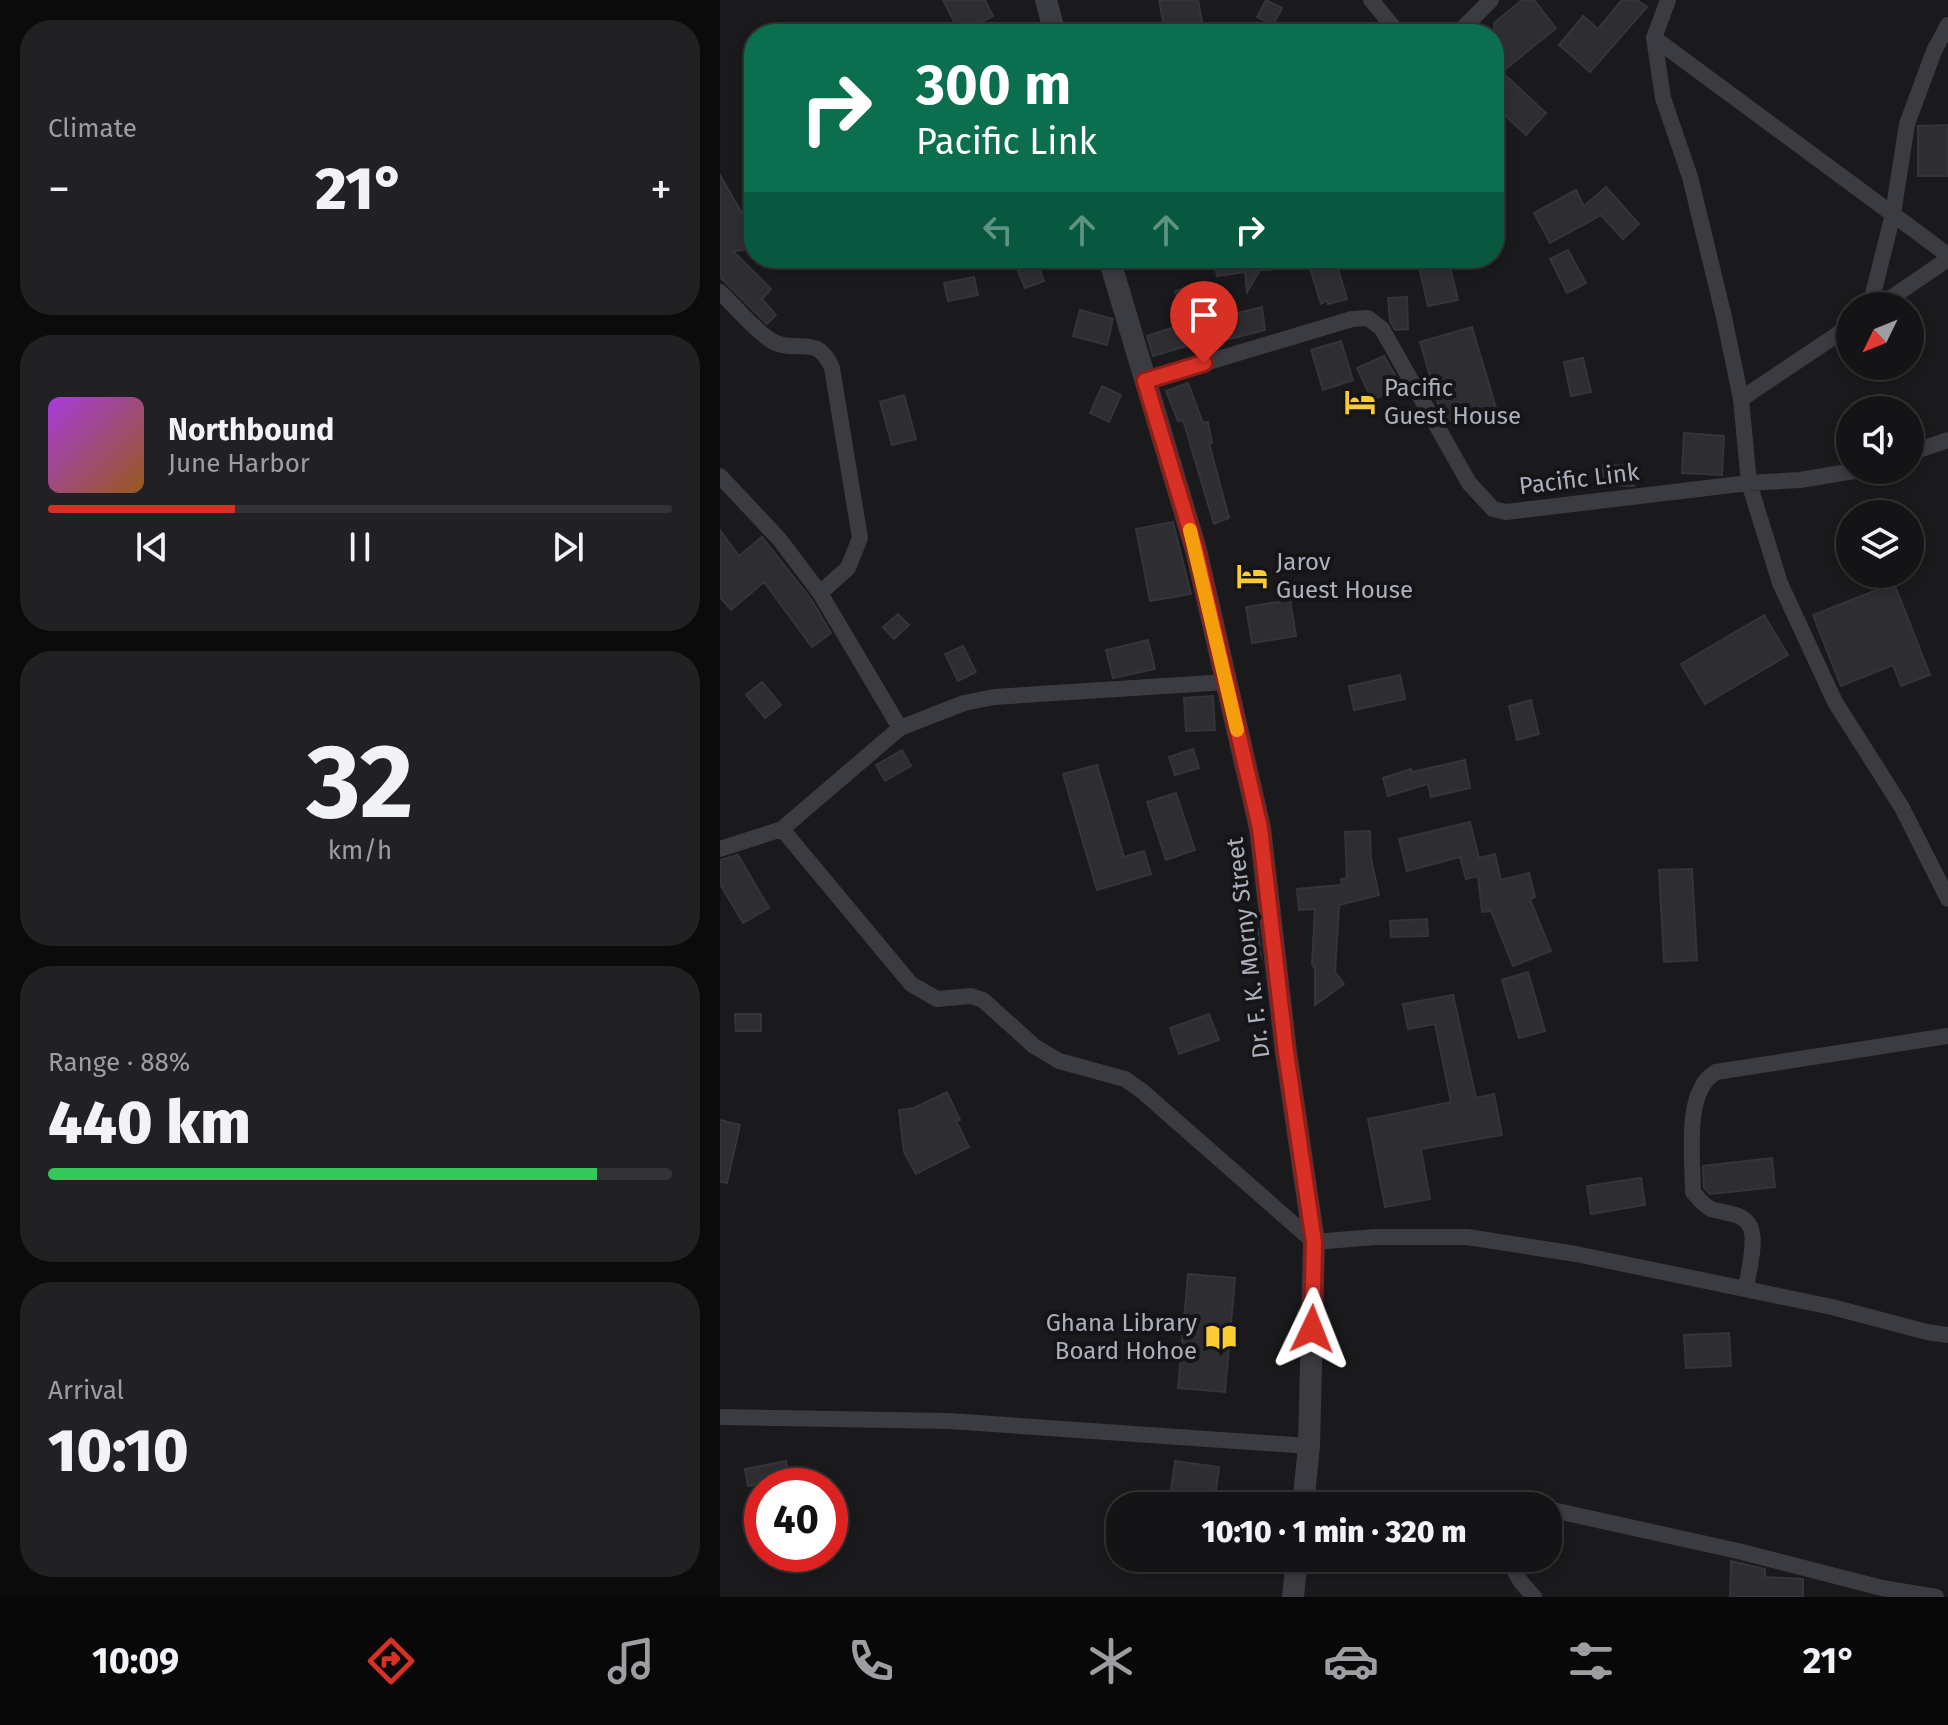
<!DOCTYPE html>
<html lang="en">
<head>
<meta charset="utf-8">
<style>
  body { margin:0; font-family:"Fira Sans",sans-serif; background:#212123; color:#f1f3f6; height:100vh; display:flex; flex-direction:column; font-size:30px; white-space:nowrap }
  * { box-sizing:border-box; margin:0 }
  p { font-size:26px; color:#9d9ea1 }
  .icon { flex:none; width:44px; height:44px; fill:none; stroke:currentColor; stroke-width:2; stroke-linecap:round; stroke-linejoin:round }
  .map { position:relative; flex:1; overflow:hidden }
  .panel { display:flex; flex-direction:column; gap:20px; padding:20px; background:#0b0b0c; width:720px }
  .panel>* { flex:none }
  .guide { position:absolute; left:24px; top:24px; width:760px; height:244px; border-radius:32px; box-shadow:0 4px 12px #0003,0 0 0 2px #333335; background:#0b6e4f; color:#fff; overflow:hidden }
  .needle { width:52px; rotate:227deg }
  .controls { position:absolute; left:1116px; top:292px; display:grid; gap:16px }
  .controls a { display:grid; place-items:center; width:88px; height:88px; border-radius:50%; background:#141416; box-shadow:0 4px 12px #0003,0 0 0 2px #333335; font-size:40px }
  .speed { position:absolute; left:24px; top:1468px; display:flex; gap:16px; font-size:40px; font-weight:700; text-align:center }
  .speed>* { display:grid; place-content:center; width:104px; height:104px; border-radius:50%; background:#141416; box-shadow:0 4px 12px #0003,0 0 0 2px #333335; line-height:1 }
  .speed .limit { border:12px solid #d22; background:#fff; color:#111 }
  .pin { position:absolute; display:grid; place-items:center; width:68px; height:68px; color:#fff; margin:-82px -34px; border-radius:50% 50% 50% 0; rotate:-45deg; box-shadow:0 0 8px #0007 }
  .pin .icon { rotate:45deg }
  .me { position:absolute; width:88px; margin:-44px; rotate:2deg; stroke-linejoin:round; filter:drop-shadow(0 0 6px #0008) }
  .turn { display:flex; align-items:center; gap:28px; height:168px; padding:0 40px; font-size:36px }
  .turn .icon { width:104px; height:104px; stroke-width:2.5 }
  .turn b { display:block; font-size:56px; line-height:68px }
  .lanes { display:flex; align-items:center; height:76px; padding:0 40px; background:#0003; justify-content:center; gap:40px; direction:ltr }
  .lanes .off { opacity:.35 }
  .big { font-size:60px; font-weight:800; line-height:1.1 }
  .panel .card { flex:1; display:flex; flex-direction:column; justify-content:center; gap:12px; min-width:0; padding:0 28px; border-radius:32px; background:#212123 }
  .panel .dial { align-items:center; gap:0 }
  .dial b { font-size:104px; line-height:1 }
  .song { display:flex; align-items:center; gap:24px }
  .cover { width:96px; height:96px; border-radius:12px; background:linear-gradient(135deg,hsl(280 70% 55%),hsl(30 70% 35%)) }
  .played { height:8px; border-radius:4px; background:linear-gradient(90deg,#d93025 30%,#333335 30%) }
  .keys { display:flex; justify-content:space-around; direction:ltr }
  .heat { display:flex; justify-content:space-between; align-items:center; font-size:44px; direction:ltr }
  .charge { height:12px; border-radius:6px; background:linear-gradient(90deg,#34c759 88%,#333335 0) }
  .trip { position:absolute; left:386px; top:1492px; width:456px; height:80px; border-radius:32px; background:#141416; box-shadow:0 4px 12px #0003,0 0 0 2px #333335; font-weight:800; line-height:80px; text-align:center }
  .menu { display:flex; height:128px; justify-content:space-around; align-items:center; background:#080809; color:#9d9ea1 }
  .menu .icon { width:56px; height:56px }
  .menu .selected { color:#d93025 }
  .menu b { font-size:36px; color:#f1f3f6 }
  main { display:flex; flex:1; min-height:0 }
  .map>svg:first-child { display:block }
  .building { fill:#2e2d31; stroke:#353439; stroke-width:2 }
  .lines { fill:none; stroke-linecap:round; stroke-linejoin:round }
  .minor { stroke:#3b3b42; stroke-width:16 }
  .tertiary { stroke:#3b3b42; stroke-width:22 }
  .route-casing { stroke:#8d1f18; stroke-width:20 }
  .route { stroke:#d93025; stroke-width:14 }
  .slow { stroke:#f59e0b; stroke-width:14 }
  .labels { text-anchor:middle; dominant-baseline:central; stroke-width:8; stroke-linejoin:round; paint-order:stroke }
  .poi-label { font-size:24px; fill:#acb0bd; stroke:#151518; text-anchor:start }
  .street-label { font-size:24px; fill:#acb0bd; stroke:#151518 }
</style>
</head>
<body>
<main>
<section class="panel">
<div class="card"><p>Climate</p>
<div class="heat"><a>−</a><b class="big">21°</b><a>+</a></div>
</div>
<div class="card">
<div class="song"><i class="cover"></i><div><b>Northbound</b><p>June Harbor</p></div></div>
<div class="played"></div>
<div class="keys"><svg class="icon" aria-label="previous" viewBox="0 0 24 24"><path d="M18 5L8 12l10 7zM5 5v14"/></svg><svg class="icon" aria-label="pause" viewBox="0 0 24 24"><path d="M8 5v14M16 5v14"/></svg><svg class="icon" aria-label="next" viewBox="0 0 24 24"><path d="M6 5l10 7-10 7zM19 5v14"/></svg></div>
</div>
<div class="card dial"><b>32</b><p>km/h</p></div>
<div class="card"><p>Range · 88%</p><b class="big">440 km</b><div class="charge"></div></div>
<div class="card"><p>Arrival</p><b class="big">10:10</b></div>
</section>
<div class="map">
<svg width="1228" height="1597" viewBox="0 0 1228 1597">
  <rect width="100%" height="100%" fill="#1a1a1d"/>
  <!-- building -->
  <path class="building" d="M223,0H265L273,16L240,33Z
    M439,0H478L483,27L445,32Z
    M546,0L562,8L553,25L537,17Z
    M802,0H814L836,28L782,72L826,113L806,135L774,105V23Z
    M902,0H917L927,7L870,72L839,45L863,16L878,29Z
    M1228,125V176H1198V126Z
    M0,175L34,234V249L13,251L51,289L42,299L56,315L47,324L0,277Z
    M886,187L919,224L903,239L881,215L830,243L814,213L856,190L864,206Z
    M848,250L866,283L847,293L830,259Z
    M293,258H315L324,281L305,288Z
    M494,258H553L554,269L540,270L527,292L525,272L497,276Z
    M587,258H615L627,299L608,304L607,300L601,304Z
    M697,258H728L738,300L708,306Z
    M254,277L258,295L228,301L224,283Z
    M482,282L494,319L542,307L545,330L481,346L480,342L433,356L427,336L467,323L455,291Z
    M687,297L688,329L675,330L670,321L668,298Z
    M360,310L393,319L387,345L353,336Z
    M752,327L776,408L727,422L719,407L700,342Z
    M621,341L633,380L603,390L591,350Z
    M664,356L682,387L652,400L637,368Z
    M863,358L871,392L851,396L844,362Z
    M468,383L483,423L488,422L492,443H489L509,518L494,524L463,420L458,421L446,391Z
    M382,386L401,395L389,422L370,413Z
    M184,395L196,439L172,445L160,402Z
    M964,433L1004,436L1002,475L962,473Z
    M883,465L915,466L914,486L882,485Z
    M453,522L471,594L430,601L416,529Z
    M0,530L19,556L42,537L91,599L111,633L92,647L44,582L11,610L0,597Z
    M1174,583L1210,675L1181,686L1173,665L1121,686L1093,615Z
    M570,600L576,636L532,643L526,607Z
    M178,614L189,625L174,639L163,627Z
    M1044,615L1068,655L985,704L961,664Z
    M428,640L435,669L393,678L386,650Z
    M243,646L256,672L238,681L225,654Z
    M680,675L685,699L634,710L629,686Z
    M42,682L61,705L45,718L26,695Z
    M493,696L495,730L466,731L464,698Z
    M811,700L819,734L797,740L789,706Z
    M473,749L479,768L455,775L449,757Z
    M182,750L191,766L165,781L156,765Z
    M745,760L750,788L711,797L708,784L668,796L663,778L691,769L692,772Z
    M377,765L404,857L424,851L431,874L377,890L343,774Z
    M456,793L475,850L446,860L427,802Z
    M750,822L759,858L775,854L781,880L809,873L815,897L810,899L831,951L793,966L771,911L762,912L758,876L746,879L740,857L687,871L679,839Z
    M650,831L651,859L659,895L619,905L615,972L624,984L595,1005V969L592,964L595,909L579,910L577,889L622,885L621,879L627,878L625,832Z
    M18,855L49,908L23,923L0,884V860Z
    M972,869L977,960L944,962L939,870Z
    M707,919L708,936L671,937L670,921Z
    M527,929H538L541,959H527Z
    M808,972L825,1031L799,1038L782,980Z
    M733,995L756,1098L774,1094L782,1135L701,1149L710,1199L665,1207L648,1119L731,1102L715,1024L688,1029L683,1004Z
    M15,1014H41V1031H16Z
    M489,1014L499,1040L459,1054L450,1028Z
    M227,1092L240,1120L236,1121L249,1147L196,1174L184,1152L179,1110L194,1108Z
    M0,1120L20,1125L7,1183L0,1182Z
    M1052,1158L1055,1187L990,1194L984,1188L983,1166Z
    M921,1178L925,1205L871,1214L867,1186Z
    M468,1274L515,1278L505,1392L458,1388Z
    M1009,1333L1011,1366L966,1368L964,1335Z
    M66,1461L69,1478L28,1486L25,1469Z
    M455,1461L499,1467L494,1506H449Z
    M1011,1561L1045,1569V1577L1083,1579V1597H1010Z"/>
  <g class="lines">
    <!-- minor -->
    <path class="minor" d="M651,0L679,34
      M737,34L771,0
      M934,38L1228,255
      M0,292C15,306 35,331 52,341C76,355 97,332 112,368L140,538L128,568L100,593
      M1150,306L1173,214L1187,124L1214,51L1228,25
      M1159,306L1228,259
      M425,381L632,319L648,318L662,329L749,483L773,509L786,512L1029,483L1021,399L1004,317L970,177L943,98L934,38L948,0
      M1021,399L1130,326
      M1190,453L1228,440
      M1140,470L1080,480L1029,483L1060,583L1115,702L1181,806L1228,899
      M0,476L60,540L100,593L180,728
      M62,829L191,984L217,999L251,996L263,1000L314,1046L339,1061L405,1079L422,1091L594,1242L655,1237H747L856,1254L1112,1307L1207,1332L1228,1335
      M0,849L62,829L180,728L244,703L274,697L507,682
      M1026,1289C1028,1274 1035,1247 1032,1233C1029,1212 1006,1214 991,1209C983,1205 979,1199 973,1192C973,1159 963,1091 996,1072L1228,1036
      M0,1417L228,1421L589,1446
      M828,1509L1018,1551L1162,1588L1216,1597
      M787,1558L801,1582L814,1597"/>
    <!-- tertiary -->
    <path class="tertiary" d="M326,0L335,34
      M389,258L476,550L540,828L566,1052L594,1242L589,1446L583,1506
      M573,1597L577,1558"/>
  </g>
  <g class="lines">
    <defs>
      <path id="route" d="M484,363L425,381L476,550L540,828L566,1052L594,1242L592,1329"/>
    </defs>
    <!-- route casing -->
    <use href="#route" class="route-casing"/>
    <!-- route -->
    <use href="#route" class="route"/>
    <!-- slow -->
    <path class="slow" d="M470,530L517,730"/>
  </g>
  <!-- icons -->
  <defs>
    <symbol id="hotel-bare" viewBox="-9 -9 18 18"><path d="M-6-4.5h1.5V1H6V5H4.5V3h-9V5H-6ZM-4 0a1.8 1.8 0 1 1 3.6 0ZM.5 0V-2.5h3Q6-2.5 6 0Z" fill="#fccd33" stroke="#151518" stroke-width="2.5" paint-order="stroke"/></symbol>
    <symbol id="library-bare" viewBox="-9 -9 18 18"><path d="M-6-4Q-3-5.5-.7-3.5V5Q-3 3-6 4ZM6-4Q3-5.5 .7-3.5V5Q3 3 6 4Z" fill="#fccd33" stroke="#151518" stroke-width="2.5" paint-order="stroke"/></symbol>
  </defs>
  <g fill-rule="evenodd">
    <use href="#hotel-bare" x="618" y="380" width="44" height="44"/>
    <use href="#hotel-bare" x="510" y="554" width="44" height="44"/>
    <use href="#library-bare" x="479" y="1315" width="44" height="44"/>
  </g>
  <g class="labels">
    <!-- poi labels -->
    <g class="poi-label">
      <text x="664" y="388">Pacific<tspan x="664" dy="28">Guest House</tspan></text>
      <text x="556" y="562">Jarov<tspan x="556" dy="28">Guest House</tspan></text>
      <text x="477" y="1323" text-anchor="end">Ghana Library<tspan x="477" dy="28">Board Hohoe</tspan></text>
    </g>
    <!-- street labels -->
    <g class="street-label">
      <text transform="translate(859 479) rotate(-7)">Pacific Link</text>
      <text transform="translate(528 948) rotate(-97)">Dr. F. K. Morny Street</text>
    </g>
  </g>
</svg>
<div class="controls">
<a><svg class="needle" viewBox="-14 -14 28 28"><path d="M0-13l5 13h-10z" fill="#e53935"/><path d="M0 13l5-13h-10z" fill="#9d9ea1"/></svg></a>
<a><svg class="icon" aria-label="sound" viewBox="0 0 24 24"><path d="M4 9h4l5-4v14l-5-4H4zM17 9q2 3 0 6"/></svg></a>
<a><svg class="icon" aria-label="layers" viewBox="0 0 24 24"><path d="M12 4l9 5-9 5-9-5zM3 14l9 5 9-5"/></svg></a>
</div>
<div class="speed"><div class="limit">40</div></div>
<div class="pin" style="left:484px;top:363px;background:#d93025"><svg class="icon" aria-label="arrive" viewBox="0 0 24 24"><path d="M6 21V4h12l-3 4 3 4H6"/></svg></div>
<svg class="me" style="left:592px;top:1329px" viewBox="-20 -20 40 40"><path d="M0-17L14 15 0 8-14 15z" fill="#d93025" stroke="#fff" stroke-width="4"/></svg>
<div class="trip">10:10 · 1 min · 320 m</div>
<div class="guide">
<div class="turn"><svg class="icon" aria-label="right" viewBox="0 0 24 24"><path d="M7 20v-9h11M14 6l5 5-5 5"/></svg><div><b>300 m</b>Pacific Link</div></div>
<div class="lanes"><svg class="icon off" aria-label="left" viewBox="0 0 24 24"><path d="M17 20v-9H6M10 6l-5 5 5 5"/></svg><svg class="icon off" aria-label="ahead" viewBox="0 0 24 24"><path d="M12 20V5M6 11l6-6 6 6"/></svg><svg class="icon off" aria-label="ahead" viewBox="0 0 24 24"><path d="M12 20V5M6 11l6-6 6 6"/></svg><svg class="icon" aria-label="right" viewBox="0 0 24 24"><path d="M7 20v-9h11M14 6l5 5-5 5"/></svg></div>
</div>
</div>
</main>
<nav class="menu">
<b>10:09</b>
<svg class="icon selected" aria-label="directions" viewBox="0 0 24 24"><path d="M12 3l9 9-9 9-9-9zM9 14v-3h6M13 9l2 2-2 2"/></svg>
<svg class="icon" aria-label="music" viewBox="0 0 24 24"><path d="M9 18V5l10-2v13"/><circle cx="6" cy="18" r="3"/><circle cx="16" cy="16" r="3"/></svg>
<svg class="icon" aria-label="phone" viewBox="0 0 24 24"><path d="M5 4h4l2 5-3 2q2 4 5 5l2-3 5 2v4C11 20 4 13 5 4z"/></svg>
<svg class="icon" aria-label="climate" viewBox="0 0 24 24"><path d="M12 3v18M4 7l16 10M4 17L20 7"/></svg>
<svg class="icon" aria-label="car" viewBox="0 0 24 24"><path d="M5 17H2v-5l4-1 3-4h7l3 4 3 1v5h-3M9 17h6M6 11h13"/><circle cx="7" cy="17" r="2"/><circle cx="17" cy="17" r="2"/></svg>
<svg class="icon" aria-label="filters" viewBox="0 0 24 24"><path d="M4 7h16M4 17h16"/><circle cx="9" cy="7" r="2"/><circle cx="15" cy="17" r="2"/></svg>
<b>21°</b>
</nav>
</body>
</html>
